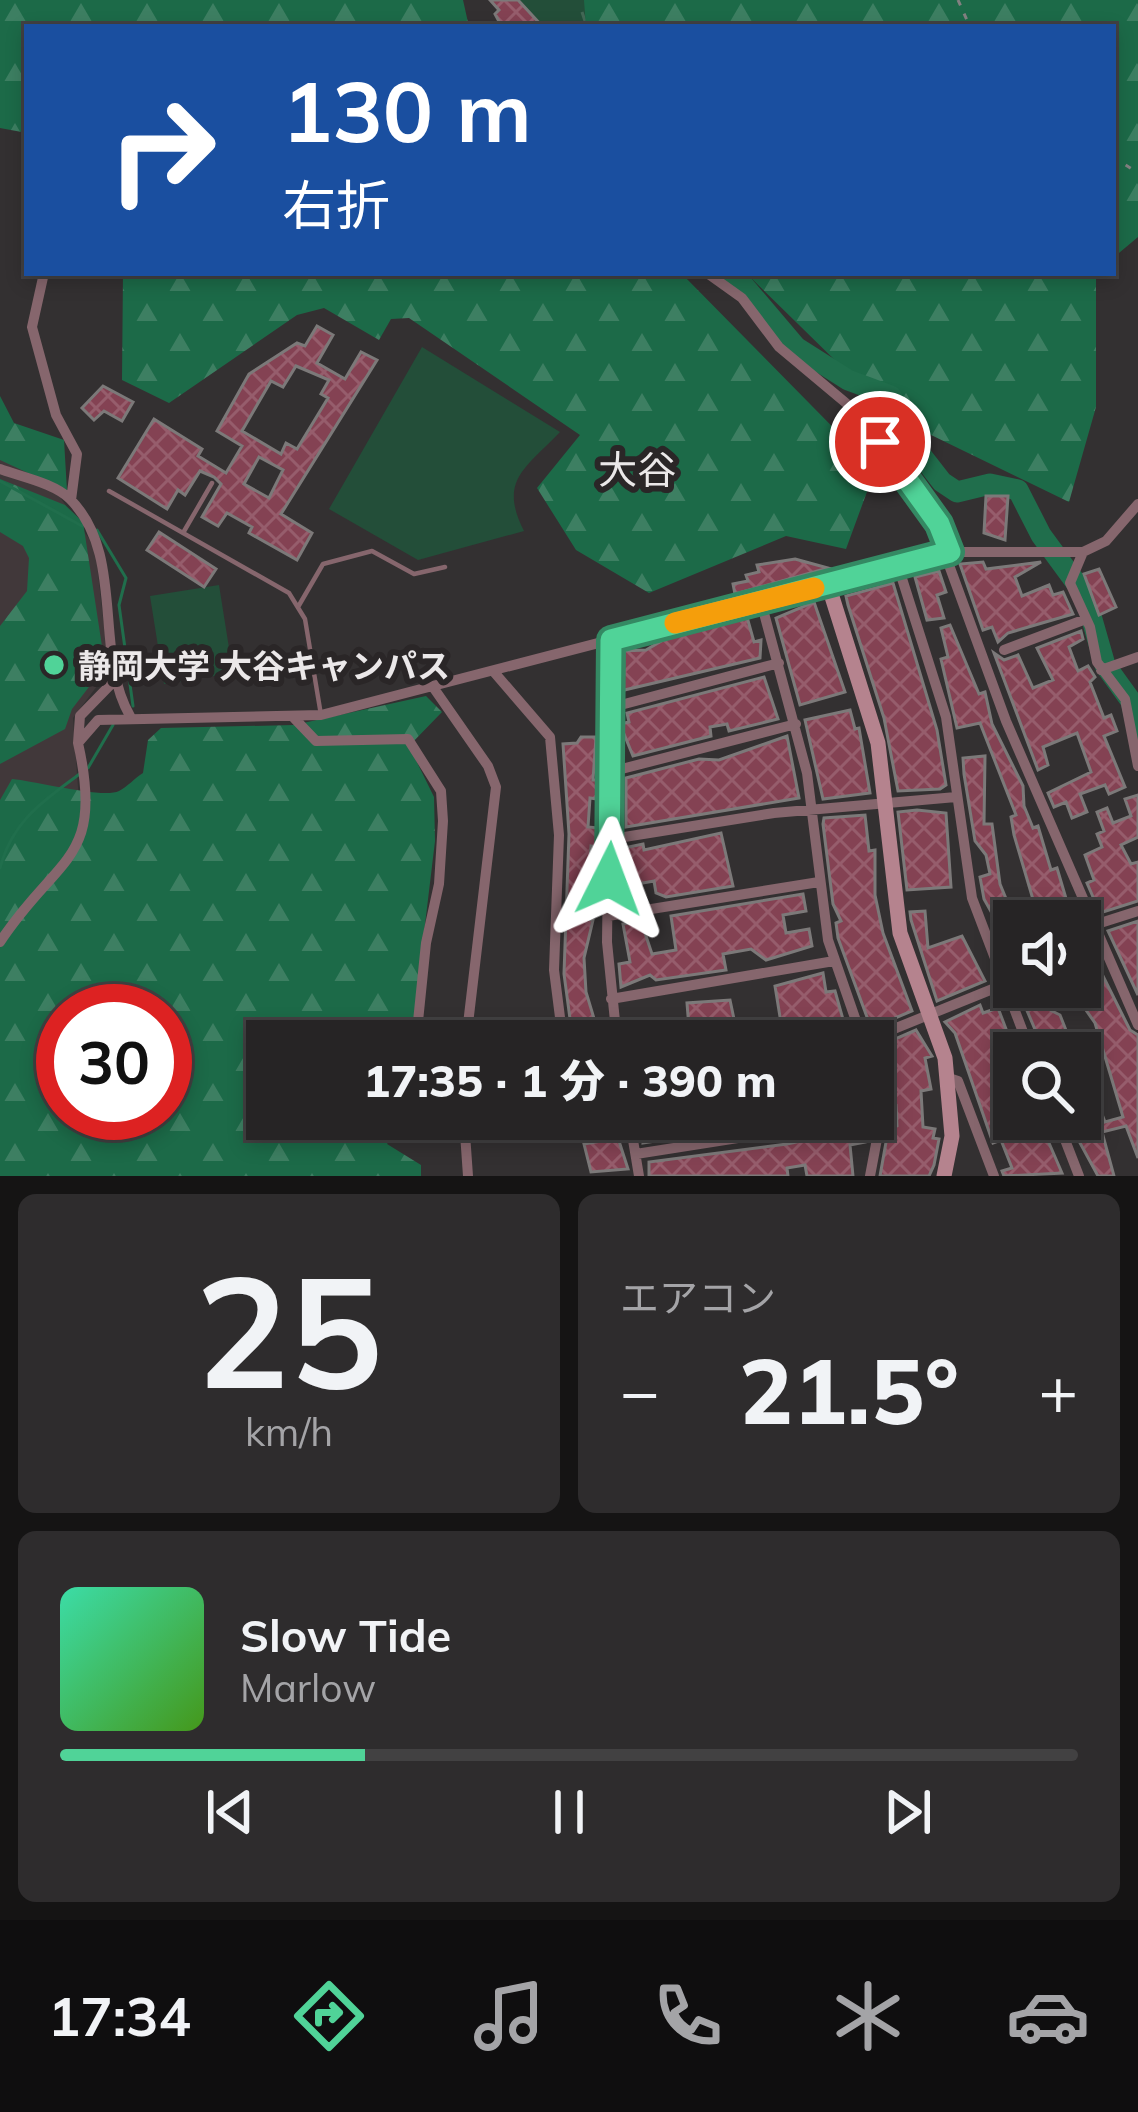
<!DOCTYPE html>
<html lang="ja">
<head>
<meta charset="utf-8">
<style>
  body { margin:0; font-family:Mulish,"Noto Sans JP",sans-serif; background:#2e2c2d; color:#f1f3f6; height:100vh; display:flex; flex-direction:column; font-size:45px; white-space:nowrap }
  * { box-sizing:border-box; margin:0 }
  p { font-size:39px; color:#a4a4a7 }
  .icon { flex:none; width:66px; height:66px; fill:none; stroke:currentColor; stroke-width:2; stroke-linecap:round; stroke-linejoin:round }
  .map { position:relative; height:1176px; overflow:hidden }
  .panel { display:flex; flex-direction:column; gap:18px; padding:18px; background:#151414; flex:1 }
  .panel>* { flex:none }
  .guide { position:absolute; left:24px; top:24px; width:1092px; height:252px; border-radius:0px; box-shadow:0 6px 18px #0003,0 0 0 3px #424142; background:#1a4fa0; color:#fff; overflow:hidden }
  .fabs { position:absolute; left:993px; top:900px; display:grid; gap:24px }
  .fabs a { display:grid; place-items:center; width:108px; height:108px; border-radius:0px; background:#262425; box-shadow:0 6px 18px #0003,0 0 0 3px #424142; font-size:60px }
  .speed { position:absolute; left:36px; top:984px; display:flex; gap:24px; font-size:60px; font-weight:700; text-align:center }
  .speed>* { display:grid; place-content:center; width:156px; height:156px; border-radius:50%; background:#262425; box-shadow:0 6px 18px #0003,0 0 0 3px #424142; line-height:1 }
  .speed .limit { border:18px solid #d22; background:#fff; color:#111 }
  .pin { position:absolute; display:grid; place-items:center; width:102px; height:102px; color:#fff; margin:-51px; border:6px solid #fff; border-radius:50%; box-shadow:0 3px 12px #0007 }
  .me { position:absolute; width:132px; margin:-66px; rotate:3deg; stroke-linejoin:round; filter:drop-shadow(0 0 9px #0008) }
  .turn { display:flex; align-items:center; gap:42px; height:252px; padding:0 60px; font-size:54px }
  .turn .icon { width:156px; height:156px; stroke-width:2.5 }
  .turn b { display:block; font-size:84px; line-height:102px }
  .big { font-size:90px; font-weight:800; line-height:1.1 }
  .panel .card { flex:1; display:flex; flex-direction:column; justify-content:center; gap:18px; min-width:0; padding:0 42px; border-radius:18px; background:#2e2c2d }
  .panel .dial { align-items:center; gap:0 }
  .dial b { font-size:156px; line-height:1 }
  .song { display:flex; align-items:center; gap:36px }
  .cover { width:144px; height:144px; border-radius:18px; background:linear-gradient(135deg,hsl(160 70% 55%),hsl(100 70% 35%)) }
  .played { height:12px; border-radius:6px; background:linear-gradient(90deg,#50d398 30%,#424142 30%) }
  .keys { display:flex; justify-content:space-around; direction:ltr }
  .heat { display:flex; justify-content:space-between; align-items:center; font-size:66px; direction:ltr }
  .panel .tiles { flex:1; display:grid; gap:18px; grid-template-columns:1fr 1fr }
  .card:last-child { grid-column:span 2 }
  .trip { position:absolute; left:246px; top:1020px; width:648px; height:120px; border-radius:0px; background:#262425; box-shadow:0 6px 18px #0003,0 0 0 3px #424142; font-weight:800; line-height:120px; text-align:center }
  .tabs { display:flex; height:192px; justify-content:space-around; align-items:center; background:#0f0e0f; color:#a4a4a7 }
  .tabs .icon { width:84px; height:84px }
  .tabs .current { color:#50d398 }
  .tabs b { font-size:54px; color:#f1f3f6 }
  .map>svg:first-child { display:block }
  .built { fill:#41383a }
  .grass { fill:url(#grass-tufts) }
  .forest { fill:url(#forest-firs); fill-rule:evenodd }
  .pitch { fill:#234e39 }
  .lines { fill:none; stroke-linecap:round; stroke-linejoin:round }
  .stream { stroke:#206e4c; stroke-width:3 }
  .river { stroke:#206e4c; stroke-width:21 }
  .building { fill:url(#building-cross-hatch); stroke:#7c7979; stroke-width:3; fill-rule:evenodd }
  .path { stroke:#838081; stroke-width:3; stroke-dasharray:6 9; stroke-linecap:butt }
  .lane { stroke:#86666d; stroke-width:4.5 }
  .street { stroke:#86666d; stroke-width:10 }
  .secondary { stroke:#b5838e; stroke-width:15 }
  .route-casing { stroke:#348963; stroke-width:30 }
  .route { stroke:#50d398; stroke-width:21 }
  .slow { stroke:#f59e0b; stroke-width:21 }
  .poi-dot { fill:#50d398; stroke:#2a2627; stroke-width:4.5 }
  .labels { text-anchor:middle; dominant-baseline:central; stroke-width:12; stroke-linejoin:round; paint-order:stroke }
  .poi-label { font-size:33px; font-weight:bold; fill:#ebe8e9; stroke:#2a2627; text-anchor:start }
  .quarter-label { font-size:39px; fill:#ebe8e9; stroke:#2a2627 }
</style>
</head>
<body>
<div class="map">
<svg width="1138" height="1176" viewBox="0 0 1138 1176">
  <defs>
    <pattern id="grass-tufts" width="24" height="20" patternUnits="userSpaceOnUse" patternTransform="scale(3)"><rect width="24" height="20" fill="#234e39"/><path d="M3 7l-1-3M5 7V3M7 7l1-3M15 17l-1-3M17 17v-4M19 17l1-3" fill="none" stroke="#436856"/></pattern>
    <pattern id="forest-firs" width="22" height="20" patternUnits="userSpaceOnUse" patternTransform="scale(3)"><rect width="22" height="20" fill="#1c6a48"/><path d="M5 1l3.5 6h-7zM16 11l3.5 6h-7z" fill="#3d7f62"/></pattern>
    <pattern id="building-cross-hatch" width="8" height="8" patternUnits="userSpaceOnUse" patternTransform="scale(3)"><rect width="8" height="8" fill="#844253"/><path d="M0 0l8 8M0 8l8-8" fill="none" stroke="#965d6c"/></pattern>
  </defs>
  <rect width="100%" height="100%" fill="#333031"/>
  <!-- built -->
  <path class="built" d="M0,412L95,547L109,670L73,718L79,801L0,919Z"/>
  <!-- grass -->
  <path class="grass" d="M518,0H606L603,27H543Z"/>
  <!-- forest -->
  <path class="forest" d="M0,0H463L469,27H27V133L0,128Z
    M584,0H1138V237L1113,258V27H586Z
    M123,273H681L875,470L846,549L786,536L649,593L576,550L537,488L580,435L409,318L391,319L379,340L324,308L297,315L169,403L122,380Z
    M746,273H1096V407L1069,502L892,416Z
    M0,396L14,423L64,440L67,491L0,460Z
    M0,479L65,505L83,522L105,666L72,709L65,729L0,764V626L27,591L29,558L23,546L0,532Z
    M426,696L442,712L409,746L434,797L435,841L411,1041H267V1119H403L387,1144L421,1165V1176H0V800L12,779C36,781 103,799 119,791C127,787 135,778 143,773L148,740L161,728L294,725ZM63,1011H165V1113H63Z"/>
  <!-- pitch -->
  <path class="pitch" d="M422,347L560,432C526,468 498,480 524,531L418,560L329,509Z
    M219,585L233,673L164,684L150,596Z"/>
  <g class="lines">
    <!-- stream -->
    <path class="stream" d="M0,481L82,526
      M97,530L126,578L119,605L133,706
      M88,768L113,725
      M0,868C12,821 44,800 81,773"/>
    <!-- river -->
    <path class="river" d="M720,273L745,287L796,347L848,380L891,396L921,455L942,482L957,492L990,484L1018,490L1041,535L1085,595L1105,665L1131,701L1138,731"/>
  </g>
  <!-- building -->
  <path class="building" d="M490,0H518L543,27H502L495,14L499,10Z
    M317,326L333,335L317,363L345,379L361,352L377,360L281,514L312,533L297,560L249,533L252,527L227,513L218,526L202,517L221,484L214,477L200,471L185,495L178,490L167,509L118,478L154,419L202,449L198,456L226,473L242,446L217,431L249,374L297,343L305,346ZM296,366L329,380L321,394L328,398L297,449L286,443L281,454L242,431L271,381L283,387ZM259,457L283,470L269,498L244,484Z
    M103,386L133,402L122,421L104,411L94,420L82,408Z
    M986,496H1008L1005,540L984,533Z
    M159,532L216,569L204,587L147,550Z
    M795,559L828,568L735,594L733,584L748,581L746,575L759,572L757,565Z
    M983,562L986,569L1041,562L1015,577L1022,596L1049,585L1053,595L1063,592L1073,614L1008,633L998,642L992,627L983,630L960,564Z
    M1099,569L1116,607L1099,615L1084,574Z
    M939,571L946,592L937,595L944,618L927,620L915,577Z
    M893,583L937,730L946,785L940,789L898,791L884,718L848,605L846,596Z
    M814,602L845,692L800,705L776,618Z
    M747,617L754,642L761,640L760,658L620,691L621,651L646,650L670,636Z
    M950,625L979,694L985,692L992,724L1023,786L1024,806L1033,828L1038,826L1051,870L1057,868L1070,912L1076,910L1080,921H1018L1037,913L1014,835L1011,817L1016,815L980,723L957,728L941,659L948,657L941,628Z
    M1081,631L1083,639L1069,647L1078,671L1088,666L1095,677L1090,682L1104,718L1111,715L1117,731L1104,736L1125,787L1109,794L1105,785L1080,794L1087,812L1072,818L1066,802L1054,807L1048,793L1091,772L1077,733L1043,747L1048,765L1038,770L994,653L1004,660L1018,655L1033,688L1053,680L1037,648Z
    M764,677L778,719L729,731L727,724L710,727L711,736L633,756L620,724L629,722L627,713Z
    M850,710L855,729L859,728L870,793L823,799L805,720Z
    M787,736L799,798L626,827V778L699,759L719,760Z
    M581,737H596L593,780H598L597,799L590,798L588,827L599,828V837L598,847L591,846L586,919L593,920L584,958L586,992L599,1035L592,1036L593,1041H573L564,974L569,834L563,744L577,743Z
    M985,756L984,824H992L1000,884L1014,918L1013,977L993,926L998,924L984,899L980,877L990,874L986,855L975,841L964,774L963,758Z
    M1138,795V837L1121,845L1131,864L1138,862V901L1100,913L1087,883L1094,880L1085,855L1102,847L1097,834L1104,831L1097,812L1107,808L1113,823L1131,816L1125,799Z
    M917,810L946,813L951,887L907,890L898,812Z
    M865,815L869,851L875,850V895L883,933L912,1011L871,1028L838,938L836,923L841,921L833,904L823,824L824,818Z
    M721,833L733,886L666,897L656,893L654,881L626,886L624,848L643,844L644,850Z
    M803,894L806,911L783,915L786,933L809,929L812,946L766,960L751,949L723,954L726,970L656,980L650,975L621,987L619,964L630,962L623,924L641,921L652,954L676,950L671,916Z
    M925,911L928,948L962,936L985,981L937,1001L911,920L910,912Z
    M1138,921V995L1108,931Z
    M1099,968L1130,1030L1138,1035V1158L1126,1126L1102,1132L1114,1176H1098L1067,1119H1080L1083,1082L1090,1107L1098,1104L1105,1122L1123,1117L1095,1023L1081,1003L1073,1007L1064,987H1092L1086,974Z
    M823,973L826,992L835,991L848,1037L798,1041L791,1021L781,1023L775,986Z
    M1017,987H1041L1050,1010L1060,1015L1075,1053H1045Z
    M730,1000L734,1019L705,1023L708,1041H690L687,1003Z
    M980,1005L983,1013L998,1008L1014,1050V1119L1047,1124L1050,1134L1046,1136L1062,1173L1004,1176L1002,1171L1012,1168L1001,1140L993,1143L955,1033L945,1022Z
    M916,1030L932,1056L925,1058L931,1089L921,1091L923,1127L935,1129L933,1138L939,1139L934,1165L929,1176H880L888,1131L897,1126L896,1105L887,1102L878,1060L885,1059L881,1045Z
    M717,1119L719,1131L643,1143L644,1121Z
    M862,1128L865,1142L850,1145L853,1176H807L805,1165L787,1168L788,1176H649V1162L787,1144Z
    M618,1138L628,1169L591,1172L584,1144Z"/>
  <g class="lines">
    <!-- path -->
    <path class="path" d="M958,0L970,27
      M1113,157L1138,173"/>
    <!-- lane -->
    <path class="lane" d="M109,491L289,593L305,619L321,715
      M183,533L212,483
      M298,607L323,564L372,551L414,574L445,567"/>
    <!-- street -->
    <path class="street" d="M44,273L32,327L56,415L77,454L71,500
      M707,273L742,298L779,347L865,419L939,524L949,552
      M0,469C21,477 54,483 70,499C126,555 93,652 130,716
      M1083,552L1070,583L1090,627L1097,662L1125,699L1138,766
      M945,554L1006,721L1138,1025
      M898,566L946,717L972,898L1031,1053
      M761,602L807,773L828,940L863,1041
      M611,640L607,942L617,1041
      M1004,650L1086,619
      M1101,670L1138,657
      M494,672L550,737L559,835L554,970L563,1041
      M433,687L488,766L496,787L466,1041
      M613,707L779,663
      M294,718L316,741L408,739L441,791L443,821L439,884L426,943L416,1041
      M78,743L80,716L116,679
      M614,771L796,724
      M612,839L774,813L956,797
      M608,916L819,882
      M1094,925L1138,911
      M0,942C57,855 105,862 78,743L98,720L321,715L949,552H1083L1106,541L1138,504
      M611,999L834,961
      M864,1041L1005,984
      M949,1078L958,1081L994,1176
      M464,1119L468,1176
      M572,1119L577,1135L631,1126
      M1057,1119L1079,1176
      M630,1122L639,1176
      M636,1154L858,1119
      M870,1176L880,1123L873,1075"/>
    <!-- secondary -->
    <path class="secondary" d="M828,584L878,743L900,933L945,1058L952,1136L944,1176"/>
  </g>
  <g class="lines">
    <defs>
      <path id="route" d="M609,879L611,640L950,552L939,524L880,442"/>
    </defs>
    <!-- route casing -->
    <use href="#route" class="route-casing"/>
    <!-- route -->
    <use href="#route" class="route"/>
    <!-- slow -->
    <path class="slow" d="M675,623L814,588"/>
  </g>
  <!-- markers -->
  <circle class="poi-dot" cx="54" cy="665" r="12"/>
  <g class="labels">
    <!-- poi labels -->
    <g class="poi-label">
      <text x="78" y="665">静岡大学 大谷キャンパス</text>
    </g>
    <!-- quarter labels -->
    <g class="quarter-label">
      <text x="637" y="469">大谷</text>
    </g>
  </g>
</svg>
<div class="fabs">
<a><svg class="icon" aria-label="sound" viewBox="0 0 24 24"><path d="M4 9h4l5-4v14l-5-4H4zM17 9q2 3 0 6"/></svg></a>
<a><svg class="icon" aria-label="search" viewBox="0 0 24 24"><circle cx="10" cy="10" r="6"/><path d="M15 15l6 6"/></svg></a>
</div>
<div class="speed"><div class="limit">30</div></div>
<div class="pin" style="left:880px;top:442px;background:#d93025"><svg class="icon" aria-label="arrive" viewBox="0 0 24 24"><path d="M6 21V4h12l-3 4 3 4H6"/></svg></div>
<svg class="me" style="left:609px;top:879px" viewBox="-20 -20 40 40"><path d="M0-17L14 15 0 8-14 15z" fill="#50d398" stroke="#fff" stroke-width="4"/></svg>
<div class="trip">17:35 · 1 分 · 390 m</div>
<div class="guide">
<div class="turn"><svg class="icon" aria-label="right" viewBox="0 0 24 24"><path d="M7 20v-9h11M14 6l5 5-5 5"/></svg><div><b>130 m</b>右折</div></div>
</div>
</div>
<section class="panel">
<div class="tiles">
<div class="card dial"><b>25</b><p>km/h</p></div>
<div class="card"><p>エアコン</p>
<div class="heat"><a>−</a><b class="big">21.5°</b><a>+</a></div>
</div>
<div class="card">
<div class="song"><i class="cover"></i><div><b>Slow Tide</b><p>Marlow</p></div></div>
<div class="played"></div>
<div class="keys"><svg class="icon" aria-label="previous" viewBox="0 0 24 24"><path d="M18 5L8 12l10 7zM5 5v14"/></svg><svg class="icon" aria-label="pause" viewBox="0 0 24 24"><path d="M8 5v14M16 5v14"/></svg><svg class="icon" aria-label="next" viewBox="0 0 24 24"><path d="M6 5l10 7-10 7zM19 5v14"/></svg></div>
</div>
</div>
</section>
<nav class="tabs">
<b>17:34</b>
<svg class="icon current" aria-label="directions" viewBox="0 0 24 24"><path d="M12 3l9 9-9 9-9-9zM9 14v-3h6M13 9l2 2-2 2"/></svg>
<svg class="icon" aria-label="music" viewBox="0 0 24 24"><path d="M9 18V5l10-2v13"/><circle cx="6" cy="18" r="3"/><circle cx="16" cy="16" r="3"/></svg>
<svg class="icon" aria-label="phone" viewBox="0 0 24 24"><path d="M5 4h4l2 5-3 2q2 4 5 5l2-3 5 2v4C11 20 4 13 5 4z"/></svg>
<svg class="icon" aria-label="climate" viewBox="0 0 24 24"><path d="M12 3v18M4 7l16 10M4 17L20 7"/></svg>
<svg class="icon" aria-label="car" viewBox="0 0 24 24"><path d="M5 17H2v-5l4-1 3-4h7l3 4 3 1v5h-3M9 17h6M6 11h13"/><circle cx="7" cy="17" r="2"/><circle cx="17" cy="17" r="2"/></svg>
</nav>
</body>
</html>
